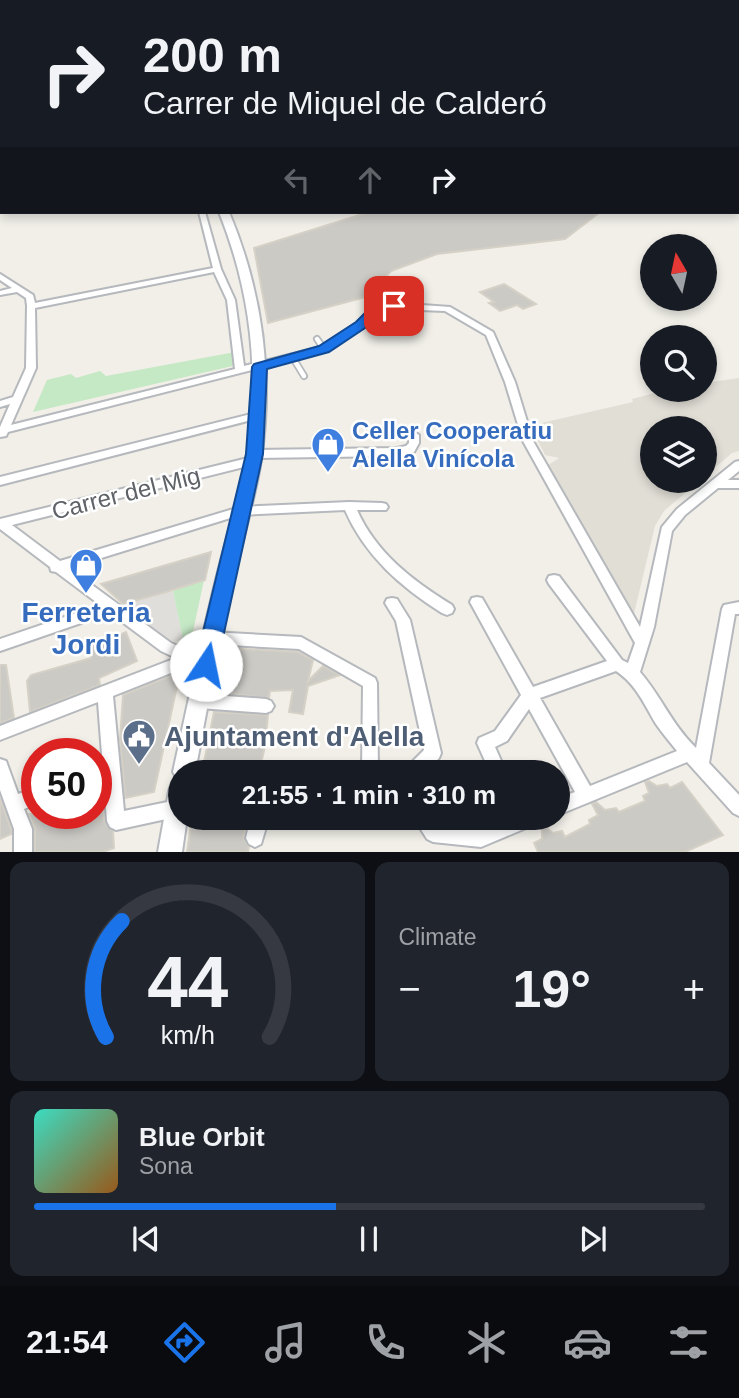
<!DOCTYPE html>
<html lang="en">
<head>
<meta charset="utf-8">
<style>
  body { margin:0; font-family:Arial,sans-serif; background:#20242c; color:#f1f3f6; height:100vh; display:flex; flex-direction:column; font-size:26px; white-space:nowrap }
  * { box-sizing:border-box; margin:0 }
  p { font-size:23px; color:#9ea1a6 }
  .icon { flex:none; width:38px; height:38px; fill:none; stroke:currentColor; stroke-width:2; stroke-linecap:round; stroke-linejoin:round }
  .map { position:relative; height:852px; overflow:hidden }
  .side { display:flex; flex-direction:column; gap:10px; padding:10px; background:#0d0f14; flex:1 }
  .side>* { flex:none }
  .hud { position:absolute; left:0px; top:0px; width:740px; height:214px; box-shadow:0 4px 10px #0003; background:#171b24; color:#f1f3f6; overflow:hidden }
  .needle { width:46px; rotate:351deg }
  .buttons { position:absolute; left:640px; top:234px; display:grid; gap:14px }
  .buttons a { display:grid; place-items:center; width:77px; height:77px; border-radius:50%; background:#171b24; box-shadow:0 4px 10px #0003; font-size:35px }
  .speed { position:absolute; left:21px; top:738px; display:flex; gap:14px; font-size:35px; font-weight:700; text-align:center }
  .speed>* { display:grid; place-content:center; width:91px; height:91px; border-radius:50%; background:#171b24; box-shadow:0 4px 10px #0003; line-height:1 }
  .speed .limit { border:10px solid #d22; background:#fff; color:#111 }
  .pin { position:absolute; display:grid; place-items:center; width:60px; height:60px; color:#fff; margin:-30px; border-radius:14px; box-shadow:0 4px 10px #0006 }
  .me { position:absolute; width:77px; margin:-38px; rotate:11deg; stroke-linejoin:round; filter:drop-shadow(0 0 5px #0008) }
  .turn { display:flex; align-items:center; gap:24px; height:147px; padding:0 28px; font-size:32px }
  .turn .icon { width:91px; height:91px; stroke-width:2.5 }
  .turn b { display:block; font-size:49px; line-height:60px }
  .lanes { display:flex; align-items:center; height:66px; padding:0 28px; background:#0003; justify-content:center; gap:35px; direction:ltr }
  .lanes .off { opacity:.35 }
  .big { font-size:52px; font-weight:800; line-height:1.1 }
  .side .tile { flex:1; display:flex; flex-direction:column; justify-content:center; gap:10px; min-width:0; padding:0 24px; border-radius:14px; background:#20242c }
  .side .dial { align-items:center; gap:0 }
  .dial svg { height:182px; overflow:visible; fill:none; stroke:#363941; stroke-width:7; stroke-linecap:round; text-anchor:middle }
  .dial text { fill:#f1f3f6; stroke:none }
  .song { display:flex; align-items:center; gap:21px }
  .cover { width:84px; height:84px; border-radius:10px; background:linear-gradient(135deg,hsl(170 70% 55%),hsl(30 70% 35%)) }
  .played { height:7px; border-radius:4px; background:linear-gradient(90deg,#1a73e8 45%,#363941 45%) }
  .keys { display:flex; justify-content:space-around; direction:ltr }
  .heat { display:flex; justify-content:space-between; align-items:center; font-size:38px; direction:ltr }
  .side .tiles { flex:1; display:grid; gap:10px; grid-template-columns:1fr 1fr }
  .tile:last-child { grid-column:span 2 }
  .trip { position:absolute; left:168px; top:760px; width:402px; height:70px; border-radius:35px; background:#171b24; box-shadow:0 4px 10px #0003; font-weight:800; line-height:70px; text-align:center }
  .menu { display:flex; height:112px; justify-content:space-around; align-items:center; background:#090b0e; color:#9ea1a6 }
  .menu .icon { width:49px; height:49px }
  .menu .active { color:#1a73e8 }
  .menu b { font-size:32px; color:#f1f3f6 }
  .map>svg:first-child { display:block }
  .industrial { fill:#e0deda }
  .education { fill:#e1ded6 }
  .green { fill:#c5e8c5 }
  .building { fill:#cccac5; stroke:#d6d1c6; stroke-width:2 }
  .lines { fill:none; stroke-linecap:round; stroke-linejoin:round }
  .lane-casing { stroke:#b5b8bc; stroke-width:8 }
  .street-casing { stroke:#b5b8bc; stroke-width:4 }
  .secondary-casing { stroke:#b6babf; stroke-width:4 }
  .lane { stroke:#fff; stroke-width:4.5 }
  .street { fill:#fff; fill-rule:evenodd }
  .secondary { fill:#fff; fill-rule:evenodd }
  .route { fill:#1a73e8; stroke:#114b97; stroke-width:2 }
  .labels { text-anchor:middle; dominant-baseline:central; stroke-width:5; stroke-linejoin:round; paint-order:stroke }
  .shop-label { font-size:24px; font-weight:bold; fill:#366cbe; stroke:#fff; text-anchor:start }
  .street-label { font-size:24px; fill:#5f6368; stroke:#fff }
  .near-shop-label { font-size:28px; font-weight:bold; fill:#366cbe; stroke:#fff }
  .near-service-label { font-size:28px; font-weight:bold; fill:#4e5e75; stroke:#fff; text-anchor:start }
</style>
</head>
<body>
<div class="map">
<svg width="739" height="852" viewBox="0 0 739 852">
  <rect width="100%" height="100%" fill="#f1efe8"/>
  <!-- industrial -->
  <path class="industrial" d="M173,591L183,639L172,643L122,604Z"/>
  <!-- education -->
  <path class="education" d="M739,378V451L732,453L705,476V429H653V481H699L664,511L655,526L632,622L548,465L559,458L545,455L535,435L537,424L633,402L632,399L666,390H705V383Z"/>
  <!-- green -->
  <path class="green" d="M235,352L237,365L33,412L47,380L71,374L76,378L100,371L106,376Z
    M204,580L192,636L183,639L173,591Z"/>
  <!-- building -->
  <path class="building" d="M369,212H600L565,239L437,254L391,271L369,296L268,323L254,248Z
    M504,284L536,304L523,309L517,305L500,311L489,303L494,302L480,292Z
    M211,552L205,580L163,593L123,604L101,584Z
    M126,632L137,661L99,678L100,685L30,712L27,681L31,675L91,658L87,648Z
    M227,648L298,652L313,660L308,681L323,666L340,675L308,686L303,714L289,712L293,690L270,691L269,698L217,693Z
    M0,665H6L14,718L0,723Z
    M170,676L178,682L154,792L125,798L120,739L123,695Z
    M214,712L268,715L266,737L272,738L269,747H265L260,767H251L250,772H202Z
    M649,781L657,786L667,784L670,788L682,782L723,835L685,852H538L534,843L542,839V824L553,833L562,831L565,837L590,824L589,820L598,815L592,804L596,802L605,810L616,808L619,812L645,801L643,796L649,793L645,782Z
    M102,786L104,821L113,831L114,848L103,852H35V829L29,814H96V787Z
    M0,798L11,829V834L0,839Z
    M192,817H248L243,837L249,847L248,852H187Z"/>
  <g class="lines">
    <defs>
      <path id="lane" d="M317,339L324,349
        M293,358L304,376"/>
      <path id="street" d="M0,115L2,116V120L0,119Z
        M0,135H2V139H0Z
        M0,159H2V163H0Z
        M2,168V173L0,174V169Z
        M199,212H205L221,269L235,300L244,366L321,347L357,323L369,312L394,303L450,307L493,332L515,382L533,441L640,627L662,527L677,509L735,462L739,461V471L728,480H739V488H718L685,515L672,531L654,627L640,672C661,696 672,725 696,748L722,609L724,605L739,602V614H735L709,763L739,795V816L733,813L687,762L558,815V798L575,792L529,709L507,741L495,747L506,772H490L477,743L479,738L495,731L521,695L470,602L472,598L477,597L482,598L533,687L607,661L549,584L547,580L549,576L554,575L559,576L622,660L628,663L635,643L523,441L505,382L486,335L445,311L395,309L375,316L363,327L327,351L8,432L6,436L0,437V427L10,404L0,407V401L13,397L26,368L27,306L26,298L17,292L0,295V291L12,288L0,280V274L33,295L35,303L213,268ZM214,272L227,300L235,369L11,425L36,368L35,308ZM616,671C636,684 644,704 656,724C662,733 670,742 677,751L590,786L540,698Z
        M259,412L264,415L263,417L0,485V477Z
        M414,432L419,435V443L414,452L397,456L255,458L250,454L255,450L397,448L406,446L409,443V435Z
        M252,457L258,461L256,464L12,525L60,561L240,507L349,502L382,503L386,504L388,507L386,510H357C376,553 413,581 452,605L454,609L452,613L447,615L442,613C401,587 365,556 345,510L240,515L69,568L171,643L211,660L213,665L211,670L206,671L191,665L113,696L124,811L177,800L180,802V816L116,830L110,827L107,821L104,782L96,785V769L103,767L98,702L0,740V726L176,658L161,651L110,613L0,651V639L100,605L56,572L51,571L50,567L0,529V519Z
        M392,598L397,599L410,620L441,753L439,758L426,772H406L408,766L424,750L396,621L385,603L387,599Z
        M211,632L301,637L375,678L377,683L378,772H362L363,686L299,649L211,644L206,642L204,638L206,634Z
        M199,694L266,699L271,701L274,706L271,711L266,713L199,708L194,706L191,701L194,696Z
        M0,759L6,761L18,794L37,788V804L24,809L32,829V852H14V829L0,790Z
        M251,817H269L261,844L255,847L249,844L246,838Z
        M413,817H432L438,825L481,829L510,817H540L538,823L481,847L433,842L427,839Z"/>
      <path id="secondary" d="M219,212H229C263,293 274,379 260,466C253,506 241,545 232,585C218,647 207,709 195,772H180V817H187L182,852H158L169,791L172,783L178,780L173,772C187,708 200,644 216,580C225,542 238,505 245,467C261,380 252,294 219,212Z"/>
    </defs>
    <!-- lane casing -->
    <use href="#lane" class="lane-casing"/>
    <!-- street casing -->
    <use href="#street" class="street-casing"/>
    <!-- secondary casing -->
    <use href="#secondary" class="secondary-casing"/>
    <!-- lane -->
    <use href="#lane" class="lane"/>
    <!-- street -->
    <use href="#street" class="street"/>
    <!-- secondary -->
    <use href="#secondary" class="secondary"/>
  </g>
  <!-- sky -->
  <linearGradient id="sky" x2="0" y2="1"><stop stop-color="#8fc3f1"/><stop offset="0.48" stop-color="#f9f8f5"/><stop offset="1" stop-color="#f9f8f5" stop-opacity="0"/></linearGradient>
  <rect width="739" height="230" fill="url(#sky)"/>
  <!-- route -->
  <path class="route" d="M394,303L400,306L398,309L376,317L365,328L329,352L267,369L263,454L217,665L214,672L206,675L199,672L195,665L246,454L252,367L254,364L319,346L356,322L367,311Z"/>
  <!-- icons -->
  <defs>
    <symbol id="shop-pin" viewBox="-11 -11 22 30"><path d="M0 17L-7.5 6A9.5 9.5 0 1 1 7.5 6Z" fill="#3f7fe0" stroke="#fff"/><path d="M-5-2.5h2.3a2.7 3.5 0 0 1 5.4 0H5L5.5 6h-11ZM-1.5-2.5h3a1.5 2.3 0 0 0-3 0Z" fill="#fff"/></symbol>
    <symbol id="civic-pin" viewBox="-11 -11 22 30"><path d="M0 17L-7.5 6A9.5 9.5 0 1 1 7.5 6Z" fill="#5c6f8a" stroke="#fff"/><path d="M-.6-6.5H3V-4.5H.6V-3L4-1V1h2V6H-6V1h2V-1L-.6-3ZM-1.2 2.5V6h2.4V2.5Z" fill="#fff"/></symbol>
  </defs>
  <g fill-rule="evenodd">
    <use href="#shop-pin" x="309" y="425" width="38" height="52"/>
    <use href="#shop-pin" x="67" y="546" width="38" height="52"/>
    <use href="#civic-pin" x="120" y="717" width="38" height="52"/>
  </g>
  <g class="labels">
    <!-- shop labels -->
    <g class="shop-label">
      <text x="352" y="430">Celler Cooperatiu<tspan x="352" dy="28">Alella Vinícola</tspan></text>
    </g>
    <!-- street labels -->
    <g class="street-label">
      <text transform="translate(126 493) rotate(-14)">Carrer del Mig</text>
    </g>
    <!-- near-shop labels -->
    <g class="near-shop-label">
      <text x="86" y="612">Ferreteria<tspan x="86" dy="32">Jordi</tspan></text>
    </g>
    <!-- near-service labels -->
    <g class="near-service-label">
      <text x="164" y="736">Ajuntament d'Alella</text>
    </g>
  </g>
</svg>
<div class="buttons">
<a><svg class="needle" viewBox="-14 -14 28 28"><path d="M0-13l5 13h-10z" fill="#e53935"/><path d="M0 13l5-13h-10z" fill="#9ea1a6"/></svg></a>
<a><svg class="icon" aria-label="search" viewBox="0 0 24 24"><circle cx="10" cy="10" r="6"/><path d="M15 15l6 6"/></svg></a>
<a><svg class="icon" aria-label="layers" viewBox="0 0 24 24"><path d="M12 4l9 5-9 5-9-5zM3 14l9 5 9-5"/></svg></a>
</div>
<div class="speed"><div class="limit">50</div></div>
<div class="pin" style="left:394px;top:306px;background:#d93025"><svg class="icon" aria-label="arrive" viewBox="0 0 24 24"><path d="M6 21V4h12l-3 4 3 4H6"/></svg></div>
<svg class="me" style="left:206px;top:665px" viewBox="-20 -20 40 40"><circle r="19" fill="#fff"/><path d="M0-13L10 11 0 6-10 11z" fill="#1a73e8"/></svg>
<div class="trip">21:55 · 1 min · 310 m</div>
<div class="hud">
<div class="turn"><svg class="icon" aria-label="right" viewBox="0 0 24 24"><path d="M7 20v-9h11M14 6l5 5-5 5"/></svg><div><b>200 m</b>Carrer de Miquel de Calderó</div></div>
<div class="lanes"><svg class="icon off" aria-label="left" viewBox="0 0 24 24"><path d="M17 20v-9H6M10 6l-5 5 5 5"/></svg><svg class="icon off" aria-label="ahead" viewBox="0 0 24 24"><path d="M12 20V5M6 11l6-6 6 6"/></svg><svg class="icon" aria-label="right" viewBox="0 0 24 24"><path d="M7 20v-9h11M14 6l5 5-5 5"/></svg></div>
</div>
</div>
<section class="side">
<div class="tiles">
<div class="tile dial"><svg viewBox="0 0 100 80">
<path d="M14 69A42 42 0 1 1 86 69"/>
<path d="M14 69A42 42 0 0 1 21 18" stroke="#1a73e8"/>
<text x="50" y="56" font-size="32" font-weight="700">44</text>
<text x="50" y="72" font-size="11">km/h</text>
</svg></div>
<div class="tile"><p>Climate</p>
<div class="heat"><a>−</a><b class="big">19°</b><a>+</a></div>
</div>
<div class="tile">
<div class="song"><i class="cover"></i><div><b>Blue Orbit</b><p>Sona</p></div></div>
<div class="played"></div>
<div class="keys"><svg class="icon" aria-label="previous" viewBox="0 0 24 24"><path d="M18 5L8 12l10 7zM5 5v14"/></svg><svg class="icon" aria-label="pause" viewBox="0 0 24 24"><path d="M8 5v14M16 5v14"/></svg><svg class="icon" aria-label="next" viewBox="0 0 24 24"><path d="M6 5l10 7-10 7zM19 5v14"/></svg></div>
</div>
</div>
</section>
<nav class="menu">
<b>21:54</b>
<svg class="icon active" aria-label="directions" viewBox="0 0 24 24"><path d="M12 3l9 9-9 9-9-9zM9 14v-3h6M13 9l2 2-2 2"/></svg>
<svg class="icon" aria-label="music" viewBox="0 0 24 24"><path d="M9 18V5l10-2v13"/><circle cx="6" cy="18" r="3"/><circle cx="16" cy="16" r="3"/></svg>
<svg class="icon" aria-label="phone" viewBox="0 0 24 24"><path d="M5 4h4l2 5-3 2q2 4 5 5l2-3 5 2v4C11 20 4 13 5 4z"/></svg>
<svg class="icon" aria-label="climate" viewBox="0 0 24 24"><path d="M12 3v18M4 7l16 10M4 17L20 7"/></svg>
<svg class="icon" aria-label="car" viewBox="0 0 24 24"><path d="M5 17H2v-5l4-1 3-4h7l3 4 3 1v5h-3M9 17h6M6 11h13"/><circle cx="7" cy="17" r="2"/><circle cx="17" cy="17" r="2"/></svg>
<svg class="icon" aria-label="filters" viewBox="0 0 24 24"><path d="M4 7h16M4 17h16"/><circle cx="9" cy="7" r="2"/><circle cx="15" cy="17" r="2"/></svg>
</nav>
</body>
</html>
